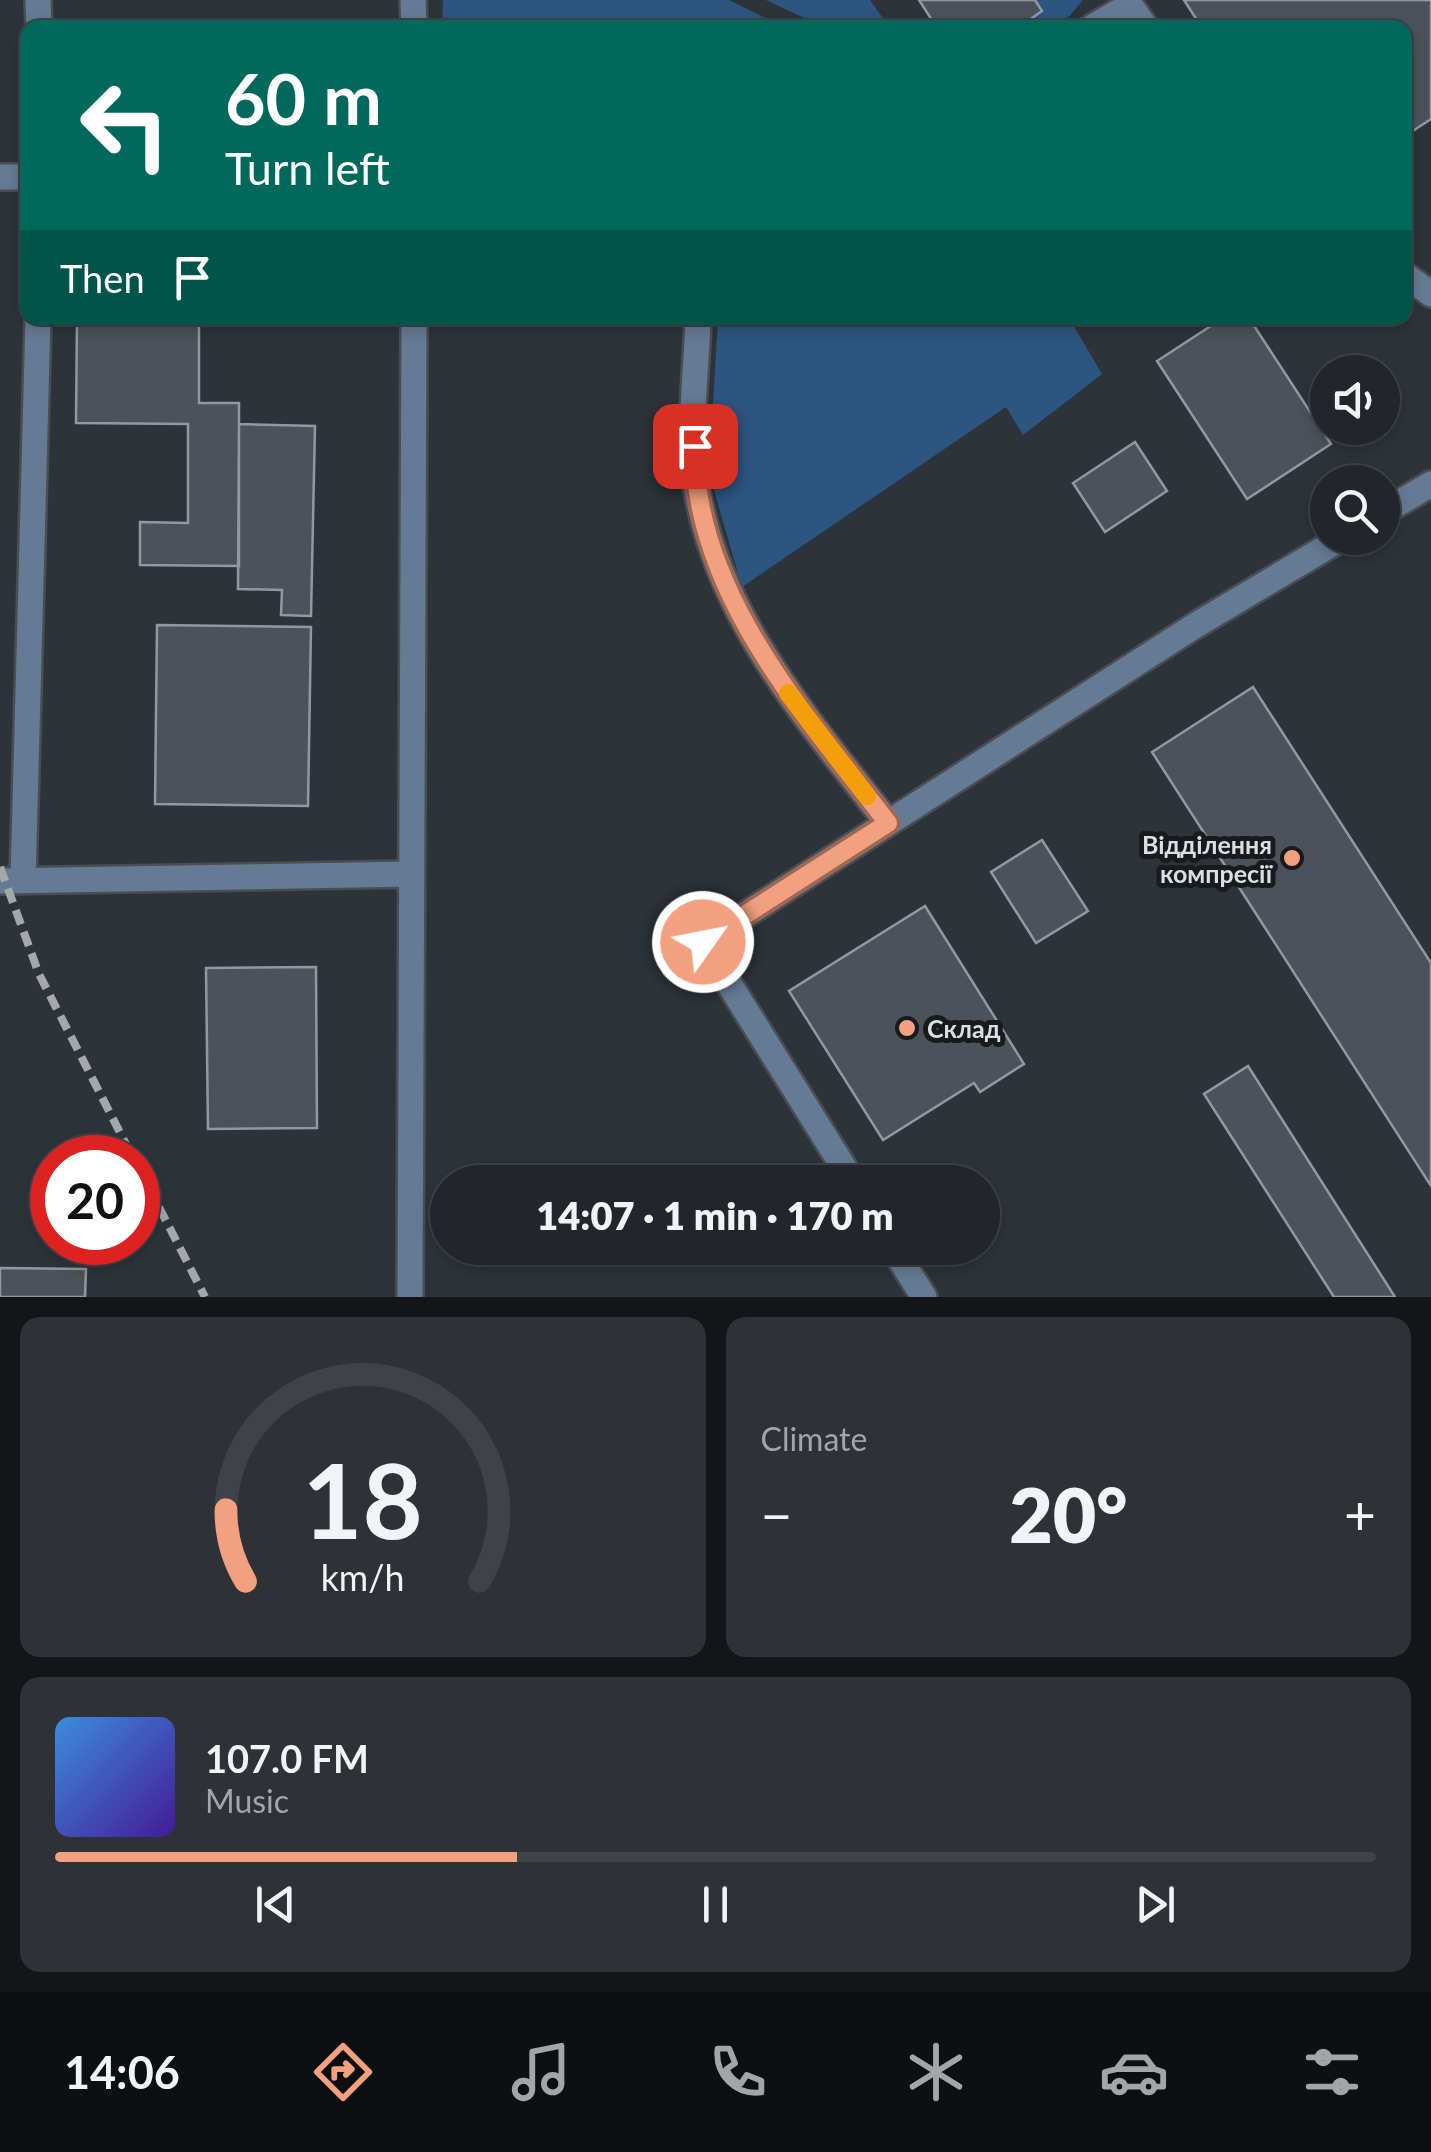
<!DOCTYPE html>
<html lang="en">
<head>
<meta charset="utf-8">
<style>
  body { margin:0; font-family:Lato,sans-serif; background:#2e3237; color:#f1f3f6; height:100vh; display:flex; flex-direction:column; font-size:38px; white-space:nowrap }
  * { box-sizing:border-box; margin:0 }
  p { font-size:32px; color:#a2a5a9 }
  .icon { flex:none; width:55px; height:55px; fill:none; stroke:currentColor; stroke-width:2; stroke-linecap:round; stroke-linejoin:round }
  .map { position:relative; height:1297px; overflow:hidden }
  .drawer { display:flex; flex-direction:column; gap:20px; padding:20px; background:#131518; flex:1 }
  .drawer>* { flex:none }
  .guide { position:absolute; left:20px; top:20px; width:1392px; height:305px; border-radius:20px; box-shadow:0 5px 15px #0003,0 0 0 2px #3f4347; background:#00695c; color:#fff; overflow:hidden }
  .fabs { position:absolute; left:1310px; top:355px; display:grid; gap:20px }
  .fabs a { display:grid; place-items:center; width:90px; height:90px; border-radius:50%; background:#22262b; box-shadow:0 5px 15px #0003,0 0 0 2px #3f4347; font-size:50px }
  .speed { position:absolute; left:30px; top:1135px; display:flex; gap:20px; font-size:50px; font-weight:700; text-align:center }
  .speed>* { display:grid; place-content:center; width:130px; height:130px; border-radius:50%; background:#22262b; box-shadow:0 5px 15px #0003,0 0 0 2px #3f4347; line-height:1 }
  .speed .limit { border:15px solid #d22; background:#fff; color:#111 }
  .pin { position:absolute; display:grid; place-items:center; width:85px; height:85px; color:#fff; margin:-42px; border-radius:20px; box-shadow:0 5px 15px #0006 }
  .me { position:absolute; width:110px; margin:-55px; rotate:57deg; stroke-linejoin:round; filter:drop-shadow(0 0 8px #0008) }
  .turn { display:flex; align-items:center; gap:35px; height:210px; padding:0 40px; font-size:45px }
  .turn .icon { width:130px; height:130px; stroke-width:2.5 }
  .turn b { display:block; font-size:70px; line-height:85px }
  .then { display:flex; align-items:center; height:95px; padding:0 40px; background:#0003; gap:20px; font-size:38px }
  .big { font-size:75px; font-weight:800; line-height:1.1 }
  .drawer .tile { flex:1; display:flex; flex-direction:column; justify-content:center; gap:15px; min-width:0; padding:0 35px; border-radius:20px; background:#2e3237 }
  .drawer .dial { align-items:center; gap:0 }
  .dial svg { height:260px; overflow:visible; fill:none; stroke:#3f4347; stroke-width:7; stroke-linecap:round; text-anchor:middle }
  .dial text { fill:#f1f3f6; stroke:none }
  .song { display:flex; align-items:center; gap:30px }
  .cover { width:120px; height:120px; border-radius:15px; background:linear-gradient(135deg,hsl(210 70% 55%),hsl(260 70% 35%)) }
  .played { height:10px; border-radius:5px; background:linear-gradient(90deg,#f2a07f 35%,#3f4347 35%) }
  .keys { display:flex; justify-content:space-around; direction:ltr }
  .heat { display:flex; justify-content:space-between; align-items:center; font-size:55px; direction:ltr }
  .drawer .tiles { flex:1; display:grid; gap:20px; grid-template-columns:1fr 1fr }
  .tile:last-child { grid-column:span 2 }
  .trip { position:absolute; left:430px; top:1165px; width:570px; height:100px; border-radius:50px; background:#22262b; box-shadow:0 5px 15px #0003,0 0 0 2px #3f4347; font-weight:800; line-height:100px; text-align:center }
  .menu { display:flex; height:160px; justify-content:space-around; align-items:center; background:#0e0f11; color:#a2a5a9 }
  .menu .icon { width:70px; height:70px }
  .menu .on { color:#f2a07f }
  .menu b { font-size:45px; color:#f1f3f6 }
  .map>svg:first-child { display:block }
  .green { fill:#2d5582 }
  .building { fill:#4c5259; stroke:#9298a0; stroke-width:2.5 }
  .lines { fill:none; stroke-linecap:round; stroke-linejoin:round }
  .minor-casing { stroke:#494e54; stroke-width:30 }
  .minor { stroke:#657b94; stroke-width:25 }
  .rail { stroke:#a4a7ac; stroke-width:8; stroke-dasharray:15 8; stroke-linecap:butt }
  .route-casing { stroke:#9d6853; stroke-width:25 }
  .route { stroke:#f2a07f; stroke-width:18 }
  .slow { stroke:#f59e0b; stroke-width:18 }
  .poi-dot { fill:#f2a07f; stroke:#181a1d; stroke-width:4 }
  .labels { text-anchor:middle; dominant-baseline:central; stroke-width:10; stroke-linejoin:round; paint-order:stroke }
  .poi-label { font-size:25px; font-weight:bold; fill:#dbdee2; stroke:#181a1d; text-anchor:end }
</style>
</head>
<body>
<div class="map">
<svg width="1431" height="1297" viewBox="0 0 1431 1297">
  <rect width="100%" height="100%" fill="#2d3339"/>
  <!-- green -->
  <path class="green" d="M443,0H729L784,27H442Z
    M766,0H870L889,27H823Z
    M1035,0H1083L1060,27L1018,28L1042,12Z
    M718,318H1069L1102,374L1023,435L1006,407L742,587L709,473Z"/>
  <!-- building -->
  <path class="building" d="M919,0H1035L1042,11L1018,28H937Z
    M1184,0H1431V119L1405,136V28H1202Z
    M77,318H199V403H239V566L140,565V522L188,523V424L76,423Z
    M1223,318H1249L1331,444L1247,499L1157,361Z
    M239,424L315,426L311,616L281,615L282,590L238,589Z
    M1135,442L1167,491L1105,532L1073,483Z
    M157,625L311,627L308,806L155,804Z
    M1253,687L1431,963V1186L1152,752Z
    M1042,840L1088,911L1036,943L991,872Z
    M925,906L1024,1064L980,1092L974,1083L883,1140L789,991Z
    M316,967L317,1128L208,1129L206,968Z
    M1248,1066L1395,1297H1334L1222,1122L1204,1094Z
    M0,1268L86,1269L85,1297H0Z"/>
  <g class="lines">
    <defs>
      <path id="minor" d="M38,0L39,28
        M413,0L414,28
        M1091,28L1130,5L1146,28
        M0,177H28
        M1405,275L1431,294
        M698,318C697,365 688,434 695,479C715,614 807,719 888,823
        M1382,513L1431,484
        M0,881L411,874
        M23,881L38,318
        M853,1182L703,942L1196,625L1342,538
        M893,1248L924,1297
        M410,1297L414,318"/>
    </defs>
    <!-- minor casing -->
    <use href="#minor" class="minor-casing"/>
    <!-- minor -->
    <use href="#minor" class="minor"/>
    <!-- rail -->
    <path class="rail" d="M0,867L39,974L133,1158
      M138,1166L205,1297"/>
  </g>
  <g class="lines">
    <defs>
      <path id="route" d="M695,446C692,589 805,715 888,823L703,942"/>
    </defs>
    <!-- route casing -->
    <use href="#route" class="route-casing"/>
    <!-- route -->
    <use href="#route" class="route"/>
    <!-- slow -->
    <path class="slow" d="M788,693L867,796"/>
  </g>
  <!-- markers -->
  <g class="poi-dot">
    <circle cx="1292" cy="858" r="10"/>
    <circle cx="907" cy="1028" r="10"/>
  </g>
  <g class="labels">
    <!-- poi labels -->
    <g class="poi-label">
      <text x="1272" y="844">Відділення<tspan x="1272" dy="29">компресії</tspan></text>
      <text x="927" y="1028" text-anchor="start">Склад</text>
    </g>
  </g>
</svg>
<div class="fabs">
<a><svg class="icon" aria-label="sound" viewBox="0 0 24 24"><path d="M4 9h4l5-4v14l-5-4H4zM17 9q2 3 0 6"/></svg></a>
<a><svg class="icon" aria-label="search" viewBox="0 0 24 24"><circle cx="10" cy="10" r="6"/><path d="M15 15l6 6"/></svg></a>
</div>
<div class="speed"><div class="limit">20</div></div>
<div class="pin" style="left:695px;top:446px;background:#d93025"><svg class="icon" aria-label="arrive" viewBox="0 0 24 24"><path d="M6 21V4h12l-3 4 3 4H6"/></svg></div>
<svg class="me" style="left:703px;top:942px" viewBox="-20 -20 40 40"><circle r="17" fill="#f2a07f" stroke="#fff" stroke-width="3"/><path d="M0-11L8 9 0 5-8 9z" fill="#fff"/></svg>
<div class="trip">14:07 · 1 min · 170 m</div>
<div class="guide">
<div class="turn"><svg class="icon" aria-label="left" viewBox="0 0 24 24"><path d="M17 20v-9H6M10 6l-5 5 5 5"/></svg><div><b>60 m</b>Turn left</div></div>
<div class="then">Then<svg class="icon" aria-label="arrive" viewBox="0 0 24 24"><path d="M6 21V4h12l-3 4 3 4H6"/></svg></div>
</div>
</div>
<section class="drawer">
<div class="tiles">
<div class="tile dial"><svg viewBox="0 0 100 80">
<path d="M14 69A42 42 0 1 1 86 69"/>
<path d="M14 69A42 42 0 0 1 8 47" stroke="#f2a07f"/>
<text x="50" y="56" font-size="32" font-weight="700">18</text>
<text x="50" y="72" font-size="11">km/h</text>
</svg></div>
<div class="tile"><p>Climate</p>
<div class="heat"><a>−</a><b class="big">20°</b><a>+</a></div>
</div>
<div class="tile">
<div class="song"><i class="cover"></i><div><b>107.0 FM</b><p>Music</p></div></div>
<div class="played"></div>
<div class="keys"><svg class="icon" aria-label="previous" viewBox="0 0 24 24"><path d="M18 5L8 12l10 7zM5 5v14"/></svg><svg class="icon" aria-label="pause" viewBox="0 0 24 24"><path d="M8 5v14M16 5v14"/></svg><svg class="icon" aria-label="next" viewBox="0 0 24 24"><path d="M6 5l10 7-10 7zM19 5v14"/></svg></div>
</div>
</div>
</section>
<nav class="menu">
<b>14:06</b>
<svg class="icon on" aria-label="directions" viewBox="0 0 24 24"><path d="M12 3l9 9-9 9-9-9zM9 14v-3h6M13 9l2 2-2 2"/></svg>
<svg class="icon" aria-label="music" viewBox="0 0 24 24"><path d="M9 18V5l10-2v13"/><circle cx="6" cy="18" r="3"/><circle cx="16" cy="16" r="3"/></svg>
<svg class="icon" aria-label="phone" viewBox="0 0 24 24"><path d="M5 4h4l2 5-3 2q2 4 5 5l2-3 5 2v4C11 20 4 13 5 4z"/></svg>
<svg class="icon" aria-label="climate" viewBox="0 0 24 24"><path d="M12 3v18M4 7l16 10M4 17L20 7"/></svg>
<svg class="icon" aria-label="car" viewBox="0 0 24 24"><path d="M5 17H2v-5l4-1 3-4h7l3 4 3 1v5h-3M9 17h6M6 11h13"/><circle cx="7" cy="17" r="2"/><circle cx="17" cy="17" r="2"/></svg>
<svg class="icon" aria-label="filters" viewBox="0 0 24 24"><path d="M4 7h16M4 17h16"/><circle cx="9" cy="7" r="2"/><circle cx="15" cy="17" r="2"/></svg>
</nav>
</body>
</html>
